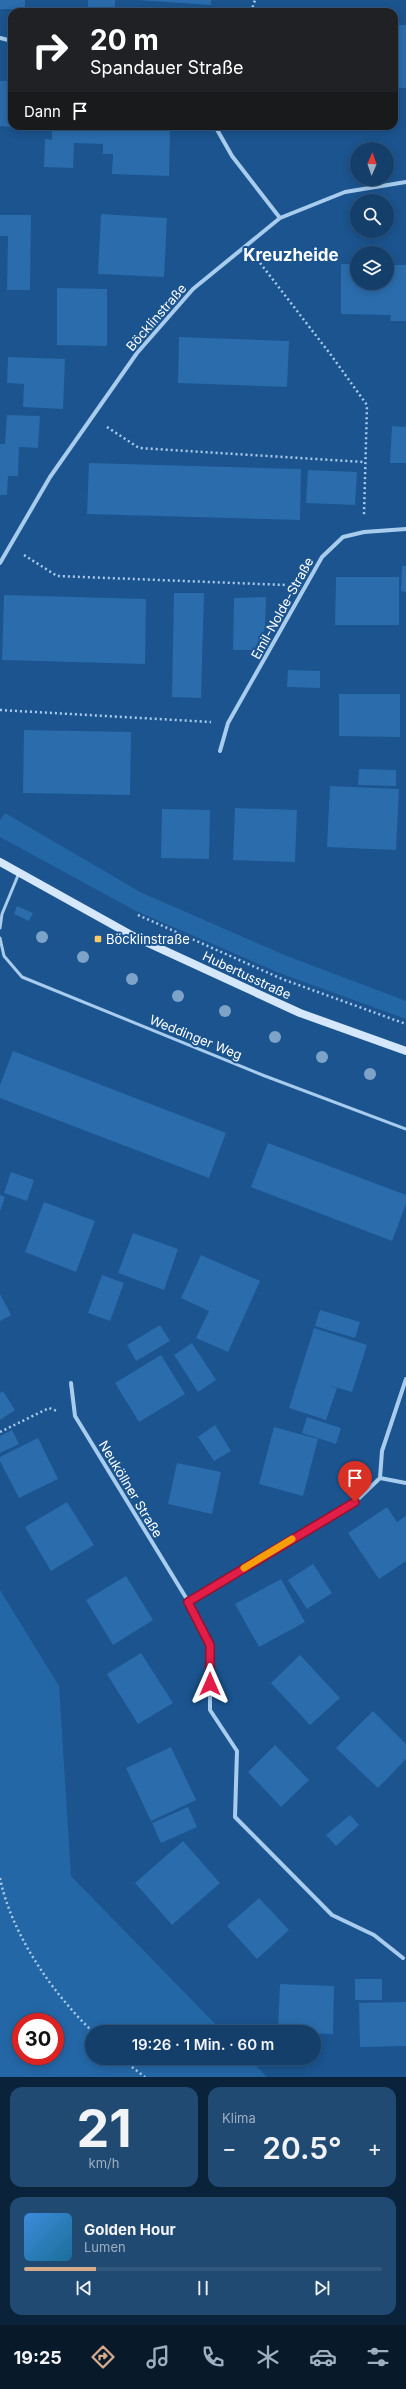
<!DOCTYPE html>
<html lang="de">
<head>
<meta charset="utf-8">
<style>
  body { margin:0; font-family:Inter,sans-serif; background:#214a72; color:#f1f3f6; height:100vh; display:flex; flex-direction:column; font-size:15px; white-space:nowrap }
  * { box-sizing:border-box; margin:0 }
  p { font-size:13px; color:#9dafc1 }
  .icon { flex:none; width:22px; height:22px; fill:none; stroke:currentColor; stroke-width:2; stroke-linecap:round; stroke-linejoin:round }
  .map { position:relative; height:2077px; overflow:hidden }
  .drawer { display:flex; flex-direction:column; gap:10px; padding:10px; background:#0b233a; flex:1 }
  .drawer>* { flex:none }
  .guide { position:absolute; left:8px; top:8px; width:390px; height:122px; border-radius:12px; box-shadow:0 2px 10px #0003,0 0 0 1px #33587e; background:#202124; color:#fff; overflow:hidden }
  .needle { width:26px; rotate:2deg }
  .controls { position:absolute; left:350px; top:142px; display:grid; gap:8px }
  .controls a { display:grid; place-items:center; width:44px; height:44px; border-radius:50%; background:#143f6a; box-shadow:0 2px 10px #0003,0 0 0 1px #33587e; font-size:20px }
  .speed { position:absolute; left:12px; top:2013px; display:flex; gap:8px; font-size:20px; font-weight:700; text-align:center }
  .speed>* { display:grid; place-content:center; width:52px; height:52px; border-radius:50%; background:#143f6a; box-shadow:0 2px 10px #0003,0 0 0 1px #33587e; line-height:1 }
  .speed .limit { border:6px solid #d22; background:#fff; color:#111 }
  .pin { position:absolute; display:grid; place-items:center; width:34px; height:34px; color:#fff; margin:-41px -17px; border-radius:50% 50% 50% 0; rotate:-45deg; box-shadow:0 0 4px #0007 }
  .pin .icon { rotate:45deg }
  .me { position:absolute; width:44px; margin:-22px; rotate:0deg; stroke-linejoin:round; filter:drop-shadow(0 0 3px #0008) }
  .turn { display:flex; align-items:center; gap:14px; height:84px; padding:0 16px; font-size:18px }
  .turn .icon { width:52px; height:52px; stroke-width:2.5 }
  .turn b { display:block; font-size:28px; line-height:34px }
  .then { display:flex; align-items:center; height:38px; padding:0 16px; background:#0003; gap:8px; font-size:15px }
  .big { font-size:30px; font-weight:600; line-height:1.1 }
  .drawer .card { flex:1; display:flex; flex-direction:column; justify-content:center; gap:6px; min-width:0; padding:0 14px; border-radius:12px; background:#214a72 }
  .drawer .dial { align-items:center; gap:0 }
  .dial b { font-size:52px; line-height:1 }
  .song { display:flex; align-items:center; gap:12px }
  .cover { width:48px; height:48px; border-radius:6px; background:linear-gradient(135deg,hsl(210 70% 55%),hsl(200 70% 35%)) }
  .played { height:4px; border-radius:2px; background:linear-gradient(90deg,#d6ab8b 20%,#33587e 20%) }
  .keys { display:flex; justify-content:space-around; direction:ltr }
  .heat { display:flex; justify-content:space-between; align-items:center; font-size:22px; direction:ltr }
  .drawer .tiles { flex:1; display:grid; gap:10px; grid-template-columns:1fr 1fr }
  .card:last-child { grid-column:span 2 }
  .trip { position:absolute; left:85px; top:2025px; width:236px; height:40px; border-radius:20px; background:#143f6a; box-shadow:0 2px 10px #0003,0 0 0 1px #33587e; font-weight:600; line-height:40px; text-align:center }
  .tabs { display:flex; height:64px; justify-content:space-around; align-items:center; background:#08192a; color:#9dafc1 }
  .tabs .icon { width:28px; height:28px }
  .tabs .active { color:#d6ab8b }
  .tabs b { font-size:18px; color:#f1f3f6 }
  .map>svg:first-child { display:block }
  .green { fill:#2467a7; fill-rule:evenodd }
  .building { fill:#2a6cac }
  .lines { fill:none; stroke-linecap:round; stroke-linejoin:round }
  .path { stroke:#a8ccee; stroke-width:2.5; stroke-dasharray:2 3; stroke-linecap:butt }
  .lane { stroke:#a8ccee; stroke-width:3 }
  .street { stroke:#a8ccee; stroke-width:4 }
  .secondary { stroke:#d5e7fa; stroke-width:8 }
  .tree { fill:#7da3c9 }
  .route-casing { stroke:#92132f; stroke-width:10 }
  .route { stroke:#e11d48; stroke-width:7 }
  .slow { stroke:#f59e0b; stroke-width:7 }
  .poi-dot { fill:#ffc965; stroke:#1b548e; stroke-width:1.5 }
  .labels { text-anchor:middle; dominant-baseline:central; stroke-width:4; stroke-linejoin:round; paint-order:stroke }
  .street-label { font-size:13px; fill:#fff; stroke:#1b548e }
  .poi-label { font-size:13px; fill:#fff; stroke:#1b548e; text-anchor:start }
  .district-label { font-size:17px; font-weight:bold; fill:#fff; stroke:#1b548e }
</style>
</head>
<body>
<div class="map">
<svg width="406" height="2077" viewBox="0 0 406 2077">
  <rect width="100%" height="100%" fill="#1b548e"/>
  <!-- green -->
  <path class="green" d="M5,813L142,893L287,956L406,1001V1019L282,974L136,911L0,837V820Z
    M0,1590L59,1686L71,1876L223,2032H92V2058H248L267,2077H0ZM21,2022H55V2056H21Z"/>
  <!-- building -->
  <path class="building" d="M0,0H25V9H0Z
    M88,0H115V12H88Z
    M138,0H211V5Z
    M394,25H406V88H394Z
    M0,81H12V127L0,126Z
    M52,126H123L170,130L169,176L112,174L113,154H103V144L74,143L73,168L44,167L45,139L52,140Z
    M101,214L167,218L164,277L98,274Z
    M0,215H31L30,290H7L8,236H0Z
    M341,264H357V283H387V265H406V321H390L391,315L341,314Z
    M57,288L107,289V346L57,345Z
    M179,337L289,341L287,387L178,383Z
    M8,357L65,359L63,409L23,407L24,384L7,383Z
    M7,415L40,416L38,448L19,447L18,476H8L7,495H0V444H5Z
    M392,426L406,427V463H390Z
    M89,463L301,469L300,520L87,514Z
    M308,470L357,472L355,505L306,503Z
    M402,566H406V592L401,591Z
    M336,577H399V625H335Z
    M174,593H204L201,698L172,697Z
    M4,595L146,599L145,664L2,660Z
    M266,597L265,628L254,650H233L234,598Z
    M288,670L320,671V688L287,687Z
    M339,694H400V737L339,736Z
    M24,730L131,732L130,795L23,793Z
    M359,769L396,770V786L358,785Z
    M330,786L399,789L396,850L327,847Z
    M235,808L297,810L295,862L233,860Z
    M162,809L210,810L209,859L161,858Z
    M17,906L33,913L29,921L14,914Z
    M13,1051L226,1133L209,1178L0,1098V1085Z
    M268,1143L406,1195V1204L392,1241L251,1187Z
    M11,1172L34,1180L27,1201L4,1193Z
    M0,1195L5,1197L0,1211Z
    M44,1202L95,1221L76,1272L25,1252Z
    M133,1233L178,1249L164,1290L118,1273Z
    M201,1255L260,1281L228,1352L196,1338L209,1311L181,1298Z
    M102,1275L124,1283L110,1321L88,1313Z
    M0,1294L11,1315L0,1321Z
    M320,1310L360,1322L355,1338L315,1326Z
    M160,1325L170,1341L136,1361L127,1345Z
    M314,1328L367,1345L352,1392L325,1384L337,1388L326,1420L289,1408Z
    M192,1343L216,1380L198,1392L174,1355Z
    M161,1355L185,1394L139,1422L115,1383Z
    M3,1391L15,1410L0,1420V1393Z
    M307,1417L341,1428L336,1444L302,1433Z
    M215,1425L231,1451L214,1461L198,1437Z
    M274,1427L318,1439L303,1496L259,1484Z
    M12,1430L19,1444L0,1453V1436Z
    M38,1438L58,1479L19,1498L0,1461V1457Z
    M177,1463L221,1472L212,1514L168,1504Z
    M67,1502L94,1545L51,1571L25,1527Z
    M387,1507L397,1522L406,1516V1561L379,1579L348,1533Z
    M313,1564L332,1593L307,1609L288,1580Z
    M126,1576L153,1620L113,1645L86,1600Z
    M281,1579L305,1622L259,1647L235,1604Z
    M141,1653L173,1703L138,1724L107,1674Z
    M300,1655L340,1698L310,1725L271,1683Z
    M373,1711L406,1744V1759L378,1788L336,1748Z
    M275,1745L309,1780L281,1807L248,1772Z
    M171,1747L196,1800L151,1821L126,1768Z
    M188,1807L197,1827L161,1843L152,1823Z
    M350,1815L359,1825L336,1846L326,1835Z
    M183,1841L220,1883L172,1925L135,1883Z
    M259,1898L289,1930L257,1959L227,1926Z
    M355,1979H382V2000H355Z
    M280,1984L334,1986L333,2034L278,2032Z
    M406,2002V2046L360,2047L359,2003Z"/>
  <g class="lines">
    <!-- path -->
    <path class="path" d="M251,12L255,0
      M257,259L331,355L367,405L364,515
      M107,427L139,448L364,462
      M24,555L57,576L286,585
      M0,710L211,722
      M138,915L282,979L406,1024
      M0,1432L49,1408L57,1411
      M0,1878C11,1933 52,1993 93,2032
      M120,2058L145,2077"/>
    <!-- lane -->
    <path class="lane" d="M0,928L2,914L19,873
      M0,938L4,956L22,977L265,1076L406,1129"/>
    <!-- street -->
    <path class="street" d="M0,38L12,41
      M215,126L232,156L280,218
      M0,563L50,477L137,353L193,289L280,218L345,192L406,182
      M220,751L228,723L322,557L343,537L364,532L406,529
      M71,1383L75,1416L188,1601L210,1645V1710L237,1751L235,1817L332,1915L374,1935L403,1958
      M380,1478L406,1483
      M188,1601L355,1502L380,1478L382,1451L406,1379"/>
    <!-- secondary -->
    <path class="secondary" d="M0,862L133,936L300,1013L406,1051"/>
  </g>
  <!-- trees -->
  <g class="tree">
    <circle cx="42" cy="937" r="6"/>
    <circle cx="83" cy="957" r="6"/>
    <circle cx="132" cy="979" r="6"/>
    <circle cx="178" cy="996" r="6"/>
    <circle cx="225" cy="1011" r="6"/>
    <circle cx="275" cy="1037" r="6"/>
    <circle cx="322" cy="1057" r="6"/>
    <circle cx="370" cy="1074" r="6"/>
  </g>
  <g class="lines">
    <defs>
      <path id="route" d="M210,1684V1645L188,1602L355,1502"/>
    </defs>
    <!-- route casing -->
    <use href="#route" class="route-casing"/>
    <!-- route -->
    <use href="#route" class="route"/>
    <!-- slow -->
    <path class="slow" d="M244,1568L292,1539"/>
  </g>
  <!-- markers -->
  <rect class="poi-dot" x="94" y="935" width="8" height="8" rx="2"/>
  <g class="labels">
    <!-- street labels -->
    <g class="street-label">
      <text transform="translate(156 317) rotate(-49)">Böcklinstraße</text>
      <text transform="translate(282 608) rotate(-61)">Emil-Nolde-Straße</text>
      <text transform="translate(247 975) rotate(25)">Hubertusstraße</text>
      <text transform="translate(196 1037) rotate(22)">Weddinger Weg</text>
      <text transform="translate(131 1489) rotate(59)">Neuköllner Straße</text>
    </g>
    <!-- poi labels -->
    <g class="poi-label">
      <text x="106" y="939">Böcklinstraße</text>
    </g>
    <!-- district labels -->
    <g class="district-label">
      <text x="291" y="255">Kreuzheide</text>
    </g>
  </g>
</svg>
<div class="controls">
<a><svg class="needle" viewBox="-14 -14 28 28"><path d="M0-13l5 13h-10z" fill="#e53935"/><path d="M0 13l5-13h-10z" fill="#9dafc1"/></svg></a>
<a><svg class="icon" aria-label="search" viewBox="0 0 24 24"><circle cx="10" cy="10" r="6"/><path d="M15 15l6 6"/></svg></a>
<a><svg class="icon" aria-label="layers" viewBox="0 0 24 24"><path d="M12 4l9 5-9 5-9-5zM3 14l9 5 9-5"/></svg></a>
</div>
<div class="speed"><div class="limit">30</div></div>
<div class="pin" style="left:355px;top:1502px;background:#d93025"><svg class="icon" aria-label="arrive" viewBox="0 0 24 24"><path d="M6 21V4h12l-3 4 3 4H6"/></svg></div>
<svg class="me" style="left:210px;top:1684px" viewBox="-20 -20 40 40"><path d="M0-17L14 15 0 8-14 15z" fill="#e11d48" stroke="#fff" stroke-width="4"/></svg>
<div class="trip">19:26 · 1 Min. · 60 m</div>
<div class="guide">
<div class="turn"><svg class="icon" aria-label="right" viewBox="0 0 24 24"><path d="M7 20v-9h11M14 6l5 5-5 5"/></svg><div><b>20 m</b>Spandauer Straße</div></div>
<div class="then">Dann<svg class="icon" aria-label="arrive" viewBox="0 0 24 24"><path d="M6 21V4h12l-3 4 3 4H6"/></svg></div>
</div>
</div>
<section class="drawer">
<div class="tiles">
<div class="card dial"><b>21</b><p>km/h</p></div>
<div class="card"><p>Klima</p>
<div class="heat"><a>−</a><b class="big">20.5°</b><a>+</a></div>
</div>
<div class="card">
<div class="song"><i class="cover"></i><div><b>Golden Hour</b><p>Lumen</p></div></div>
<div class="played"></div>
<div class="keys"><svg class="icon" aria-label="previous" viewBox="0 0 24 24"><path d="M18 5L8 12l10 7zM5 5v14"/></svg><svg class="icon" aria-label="pause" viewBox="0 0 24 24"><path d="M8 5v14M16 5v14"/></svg><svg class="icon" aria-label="next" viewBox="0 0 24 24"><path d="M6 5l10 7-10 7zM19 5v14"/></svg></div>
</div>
</div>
</section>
<nav class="tabs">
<b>19:25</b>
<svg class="icon active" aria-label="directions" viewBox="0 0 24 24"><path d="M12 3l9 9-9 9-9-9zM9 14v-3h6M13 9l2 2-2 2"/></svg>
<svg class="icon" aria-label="music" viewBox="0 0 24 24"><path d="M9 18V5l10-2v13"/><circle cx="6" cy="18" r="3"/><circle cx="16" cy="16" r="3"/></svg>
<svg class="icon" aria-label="phone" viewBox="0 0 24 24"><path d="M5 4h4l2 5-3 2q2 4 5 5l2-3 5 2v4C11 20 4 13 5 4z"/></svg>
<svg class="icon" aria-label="climate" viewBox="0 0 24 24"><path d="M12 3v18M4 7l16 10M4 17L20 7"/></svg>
<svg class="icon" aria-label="car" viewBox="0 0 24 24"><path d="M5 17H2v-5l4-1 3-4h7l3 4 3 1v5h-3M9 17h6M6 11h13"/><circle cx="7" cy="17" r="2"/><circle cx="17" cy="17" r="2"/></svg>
<svg class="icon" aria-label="filters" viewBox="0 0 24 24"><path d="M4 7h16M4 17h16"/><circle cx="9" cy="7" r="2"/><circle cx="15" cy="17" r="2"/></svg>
</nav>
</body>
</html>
